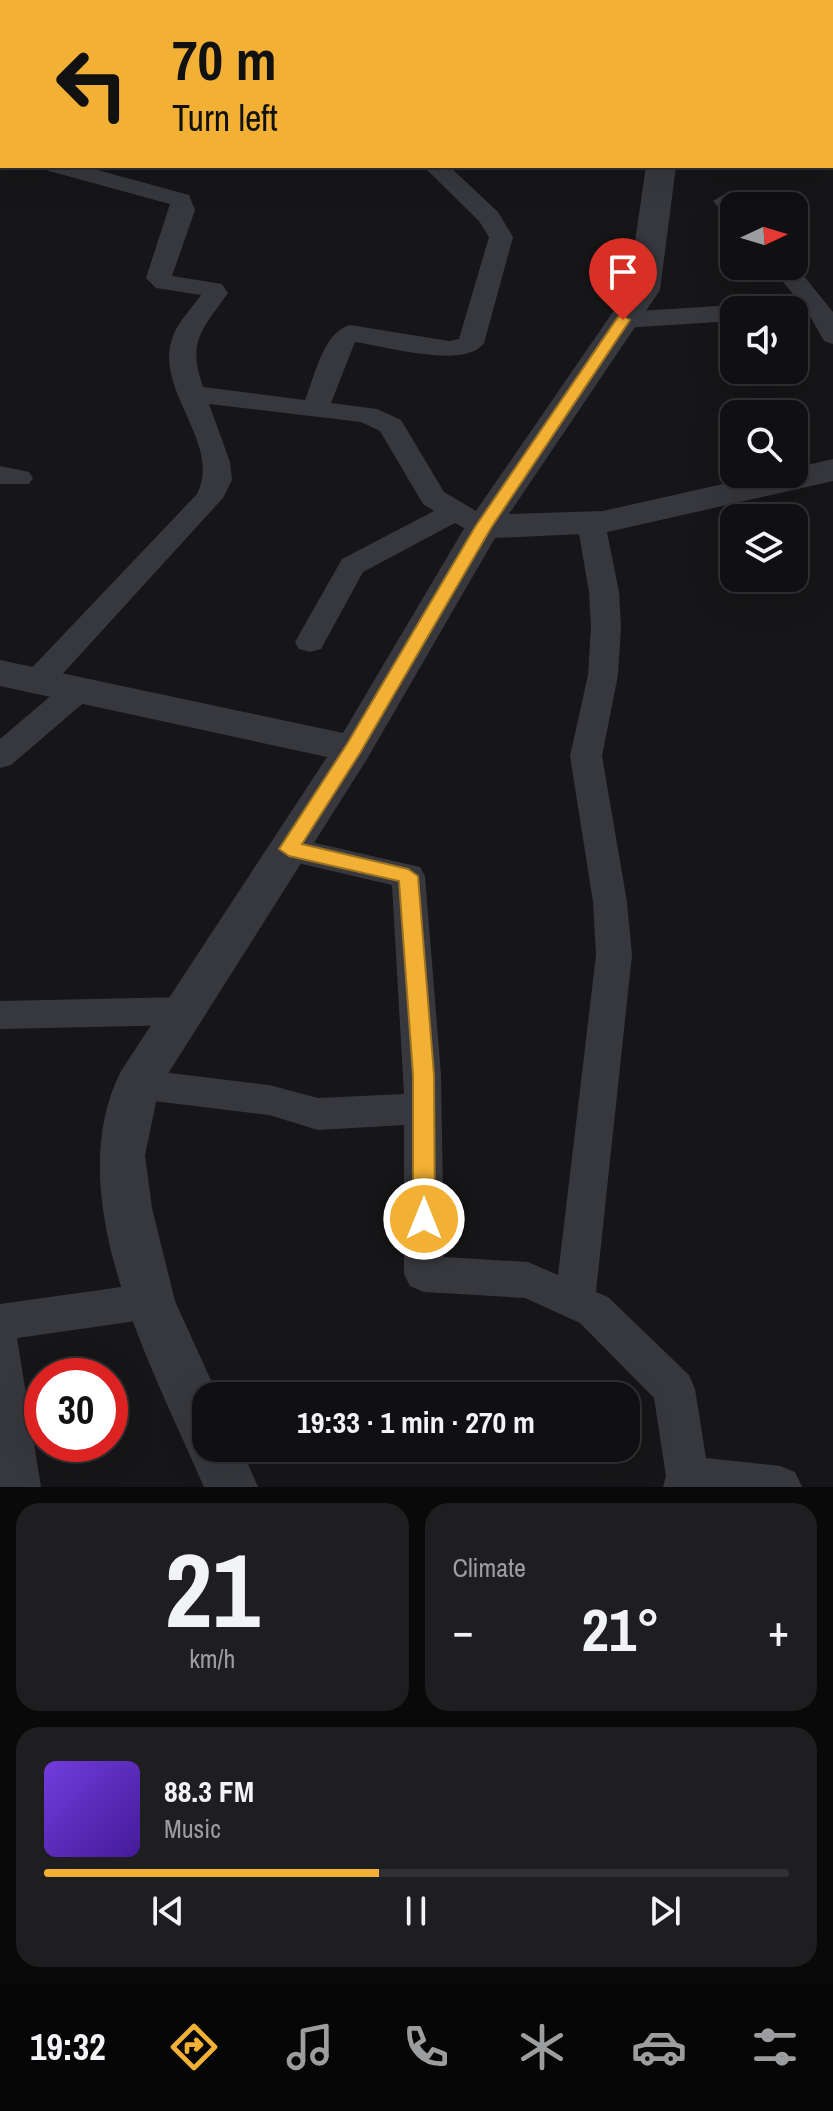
<!DOCTYPE html>
<html lang="en">
<head>
<meta charset="utf-8">
<style>
  body { margin:0; font-family:"Archivo Narrow",sans-serif; background:#1e1e20; color:#f1f3f6; height:100vh; display:flex; flex-direction:column; font-size:30px; white-space:nowrap }
  * { box-sizing:border-box; margin:0 }
  p { font-size:26px; color:#9c9d9f }
  .icon { flex:none; width:44px; height:44px; fill:none; stroke:currentColor; stroke-width:2; stroke-linecap:round; stroke-linejoin:round }
  .map { position:relative; height:1487px; overflow:hidden }
  .side { display:flex; flex-direction:column; gap:16px; padding:16px; background:#09090a; flex:1 }
  .side>* { flex:none }
  .guide { position:absolute; left:0px; top:0px; width:834px; height:168px; box-shadow:0 8px 32px #0002,0 0 0 2px #303032; background:#f2b134; color:#111; overflow:hidden }
  .needle { width:52px; rotate:86deg }
  .fabs { position:absolute; left:720px; top:192px; display:grid; gap:16px }
  .fabs a { display:grid; place-items:center; width:88px; height:88px; border-radius:16px; background:#101012; box-shadow:0 8px 32px #0002,0 0 0 2px #303032; font-size:40px }
  .speed { position:absolute; left:24px; top:1358px; display:flex; gap:16px; font-size:40px; font-weight:700; text-align:center }
  .speed>* { display:grid; place-content:center; width:104px; height:104px; border-radius:50%; background:#101012; box-shadow:0 8px 32px #0002,0 0 0 2px #303032; line-height:1 }
  .speed .limit { border:12px solid #d22; background:#fff; color:#111 }
  .pin { position:absolute; display:grid; place-items:center; width:68px; height:68px; color:#fff; margin:-82px -34px; border-radius:50% 50% 50% 0; rotate:-45deg; box-shadow:0 0 8px #0007 }
  .pin .icon { rotate:45deg }
  .me { position:absolute; width:88px; margin:-44px; rotate:0deg; stroke-linejoin:round; filter:drop-shadow(0 0 6px #0008) }
  .turn { display:flex; align-items:center; gap:28px; height:168px; padding:0 40px; font-size:36px }
  .turn .icon { width:104px; height:104px; stroke-width:2.5 }
  .turn b { display:block; font-size:56px; line-height:68px }
  .big { font-size:60px; font-weight:800; line-height:1.1 }
  .side .card { flex:1; display:flex; flex-direction:column; justify-content:center; gap:12px; min-width:0; padding:0 28px; border-radius:24px; background:#1e1e20 }
  .side .dial { align-items:center; gap:0 }
  .dial b { font-size:104px; line-height:1 }
  .song { display:flex; align-items:center; gap:24px }
  .cover { width:96px; height:96px; border-radius:12px; background:linear-gradient(135deg,hsl(260 70% 55%),hsl(260 70% 35%)) }
  .played { height:8px; border-radius:4px; background:linear-gradient(90deg,#f2b134 45%,#303032 45%) }
  .keys { display:flex; justify-content:space-around; direction:ltr }
  .heat { display:flex; justify-content:space-between; align-items:center; font-size:44px; direction:ltr }
  .side .tiles { flex:1; display:grid; gap:16px; grid-template-columns:1fr 1fr }
  .card:last-child { grid-column:span 2 }
  .trip { position:absolute; left:192px; top:1382px; width:448px; height:80px; border-radius:24px; background:#101012; box-shadow:0 8px 32px #0002,0 0 0 2px #303032; font-weight:800; line-height:80px; text-align:center }
  .dock { display:flex; height:128px; justify-content:space-around; align-items:center; background:#060607; color:#9c9d9f }
  .dock .icon { width:56px; height:56px }
  .dock .active { color:#f2b134 }
  .dock b { font-size:36px; color:#f1f3f6 }
  .map>svg:first-child { display:block }
  .lines { fill:none; stroke-linecap:round; stroke-linejoin:round }
  .minor { fill:#37383d; fill-rule:evenodd }
  .tertiary { fill:#37383d; fill-rule:evenodd }
  .route { fill:#f2b134; stroke:#9d7322; stroke-width:2 }
</style>
</head>
<body>
<div class="map">
<svg width="833" height="1487" viewBox="0 0 833 1487">
  <rect width="100%" height="100%" fill="#161618"/>
  <g class="lines">
    <!-- minor -->
    <path class="minor" d="M191,0H215L216,2H192Z
      M584,0H604V2H584Z
      M0,142L2,143V157L0,156Z
      M832,144H833V159H832Z
      M45,166H83L189,195L195,210L172,276L222,284L228,293C202,330 187,341 203,387L305,400C315,376 323,332 350,325L449,341L459,339L489,237L479,221L423,166H449L498,212L513,237L484,343C465,370 385,346 355,342L331,403L377,409L401,420L444,492L493,521L497,527L493,533H473L455,523L363,572L321,649L310,652L299,649L295,642L342,559L434,511L423,504L380,431L361,422L209,404L230,462L232,480L223,498L47,691L36,694L25,691L20,683L25,675L197,494C223,443 152,389 173,336C178,322 192,308 201,295L156,288L146,278L170,204L49,171Z
      M725,194L733,196L743,206H734V218L726,216L713,201Z
      M794,264L833,312V344L824,341L807,311L770,266Z
      M734,305L745,310H734V321L623,328L610,320L623,312Z
      M0,466L29,472L33,478L29,484H0Z
      M591,513L601,516L605,522L619,592L621,627L618,675L602,756L627,902L632,955L596,1292L608,1297L689,1375L695,1389L706,1458L780,1466L795,1472L802,1487H663L666,1476L654,1398L580,1323L525,1298L424,1292L410,1286L404,1274V1125L318,1130L269,1115L137,1099L124,1095L118,1084L124,1073L137,1069L269,1085L318,1098L404,1094L392,885L289,861L277,858L272,849L277,840L289,837L420,867L425,876L441,1075L444,1257L528,1262L558,1275L596,955L593,902L570,756L588,675L591,627L589,592L577,522L581,516Z
      M77,680L88,683L93,691L88,699L11,765L0,768V739L66,683Z
      M185,997L198,1001L203,1011L198,1021L185,1025L0,1029V1001Z
      M150,1283L164,1288L170,1301L164,1314L150,1319L17,1338L41,1487H0V1304Z"/>
    <!-- tertiary -->
    <path class="tertiary" d="M646,166H676L660,290L509,514L603,511L767,474H794V468L833,459V481L603,533L495,538L367,759L159,1088L145,1155L152,1208L175,1301L218,1396H206V1448H241L258,1487H204C154,1370 57,1197 121,1071L327,757L0,686V660L343,733L465,527L628,290Z"/>
  </g>
  <!-- route -->
  <path class="route" d="M623,316L630,320L491,528L360,753L302,844L408,869L418,876L434,1075L435,1219L432,1226L424,1228L416,1226L413,1219V1075L399,881L289,856L279,849L347,744L475,527L618,317Z"/>
</svg>
<div class="fabs">
<a><svg class="needle" viewBox="-14 -14 28 28"><path d="M0-13l5 13h-10z" fill="#e53935"/><path d="M0 13l5-13h-10z" fill="#9c9d9f"/></svg></a>
<a><svg class="icon" aria-label="sound" viewBox="0 0 24 24"><path d="M4 9h4l5-4v14l-5-4H4zM17 9q2 3 0 6"/></svg></a>
<a><svg class="icon" aria-label="search" viewBox="0 0 24 24"><circle cx="10" cy="10" r="6"/><path d="M15 15l6 6"/></svg></a>
<a><svg class="icon" aria-label="layers" viewBox="0 0 24 24"><path d="M12 4l9 5-9 5-9-5zM3 14l9 5 9-5"/></svg></a>
</div>
<div class="speed"><div class="limit">30</div></div>
<div class="pin" style="left:623px;top:320px;background:#d93025"><svg class="icon" aria-label="arrive" viewBox="0 0 24 24"><path d="M6 21V4h12l-3 4 3 4H6"/></svg></div>
<svg class="me" style="left:424px;top:1219px" viewBox="-20 -20 40 40"><circle r="17" fill="#f2b134" stroke="#fff" stroke-width="3"/><path d="M0-11L8 9 0 5-8 9z" fill="#fff"/></svg>
<div class="trip">19:33 · 1 min · 270 m</div>
<div class="guide">
<div class="turn"><svg class="icon" aria-label="left" viewBox="0 0 24 24"><path d="M17 20v-9H6M10 6l-5 5 5 5"/></svg><div><b>70 m</b>Turn left</div></div>
</div>
</div>
<section class="side">
<div class="tiles">
<div class="card dial"><b>21</b><p>km/h</p></div>
<div class="card"><p>Climate</p>
<div class="heat"><a>−</a><b class="big">21°</b><a>+</a></div>
</div>
<div class="card">
<div class="song"><i class="cover"></i><div><b>88.3 FM</b><p>Music</p></div></div>
<div class="played"></div>
<div class="keys"><svg class="icon" aria-label="previous" viewBox="0 0 24 24"><path d="M18 5L8 12l10 7zM5 5v14"/></svg><svg class="icon" aria-label="pause" viewBox="0 0 24 24"><path d="M8 5v14M16 5v14"/></svg><svg class="icon" aria-label="next" viewBox="0 0 24 24"><path d="M6 5l10 7-10 7zM19 5v14"/></svg></div>
</div>
</div>
</section>
<nav class="dock">
<b>19:32</b>
<svg class="icon active" aria-label="directions" viewBox="0 0 24 24"><path d="M12 3l9 9-9 9-9-9zM9 14v-3h6M13 9l2 2-2 2"/></svg>
<svg class="icon" aria-label="music" viewBox="0 0 24 24"><path d="M9 18V5l10-2v13"/><circle cx="6" cy="18" r="3"/><circle cx="16" cy="16" r="3"/></svg>
<svg class="icon" aria-label="phone" viewBox="0 0 24 24"><path d="M5 4h4l2 5-3 2q2 4 5 5l2-3 5 2v4C11 20 4 13 5 4z"/></svg>
<svg class="icon" aria-label="climate" viewBox="0 0 24 24"><path d="M12 3v18M4 7l16 10M4 17L20 7"/></svg>
<svg class="icon" aria-label="car" viewBox="0 0 24 24"><path d="M5 17H2v-5l4-1 3-4h7l3 4 3 1v5h-3M9 17h6M6 11h13"/><circle cx="7" cy="17" r="2"/><circle cx="17" cy="17" r="2"/></svg>
<svg class="icon" aria-label="filters" viewBox="0 0 24 24"><path d="M4 7h16M4 17h16"/><circle cx="9" cy="7" r="2"/><circle cx="15" cy="17" r="2"/></svg>
</nav>
</body>
</html>
